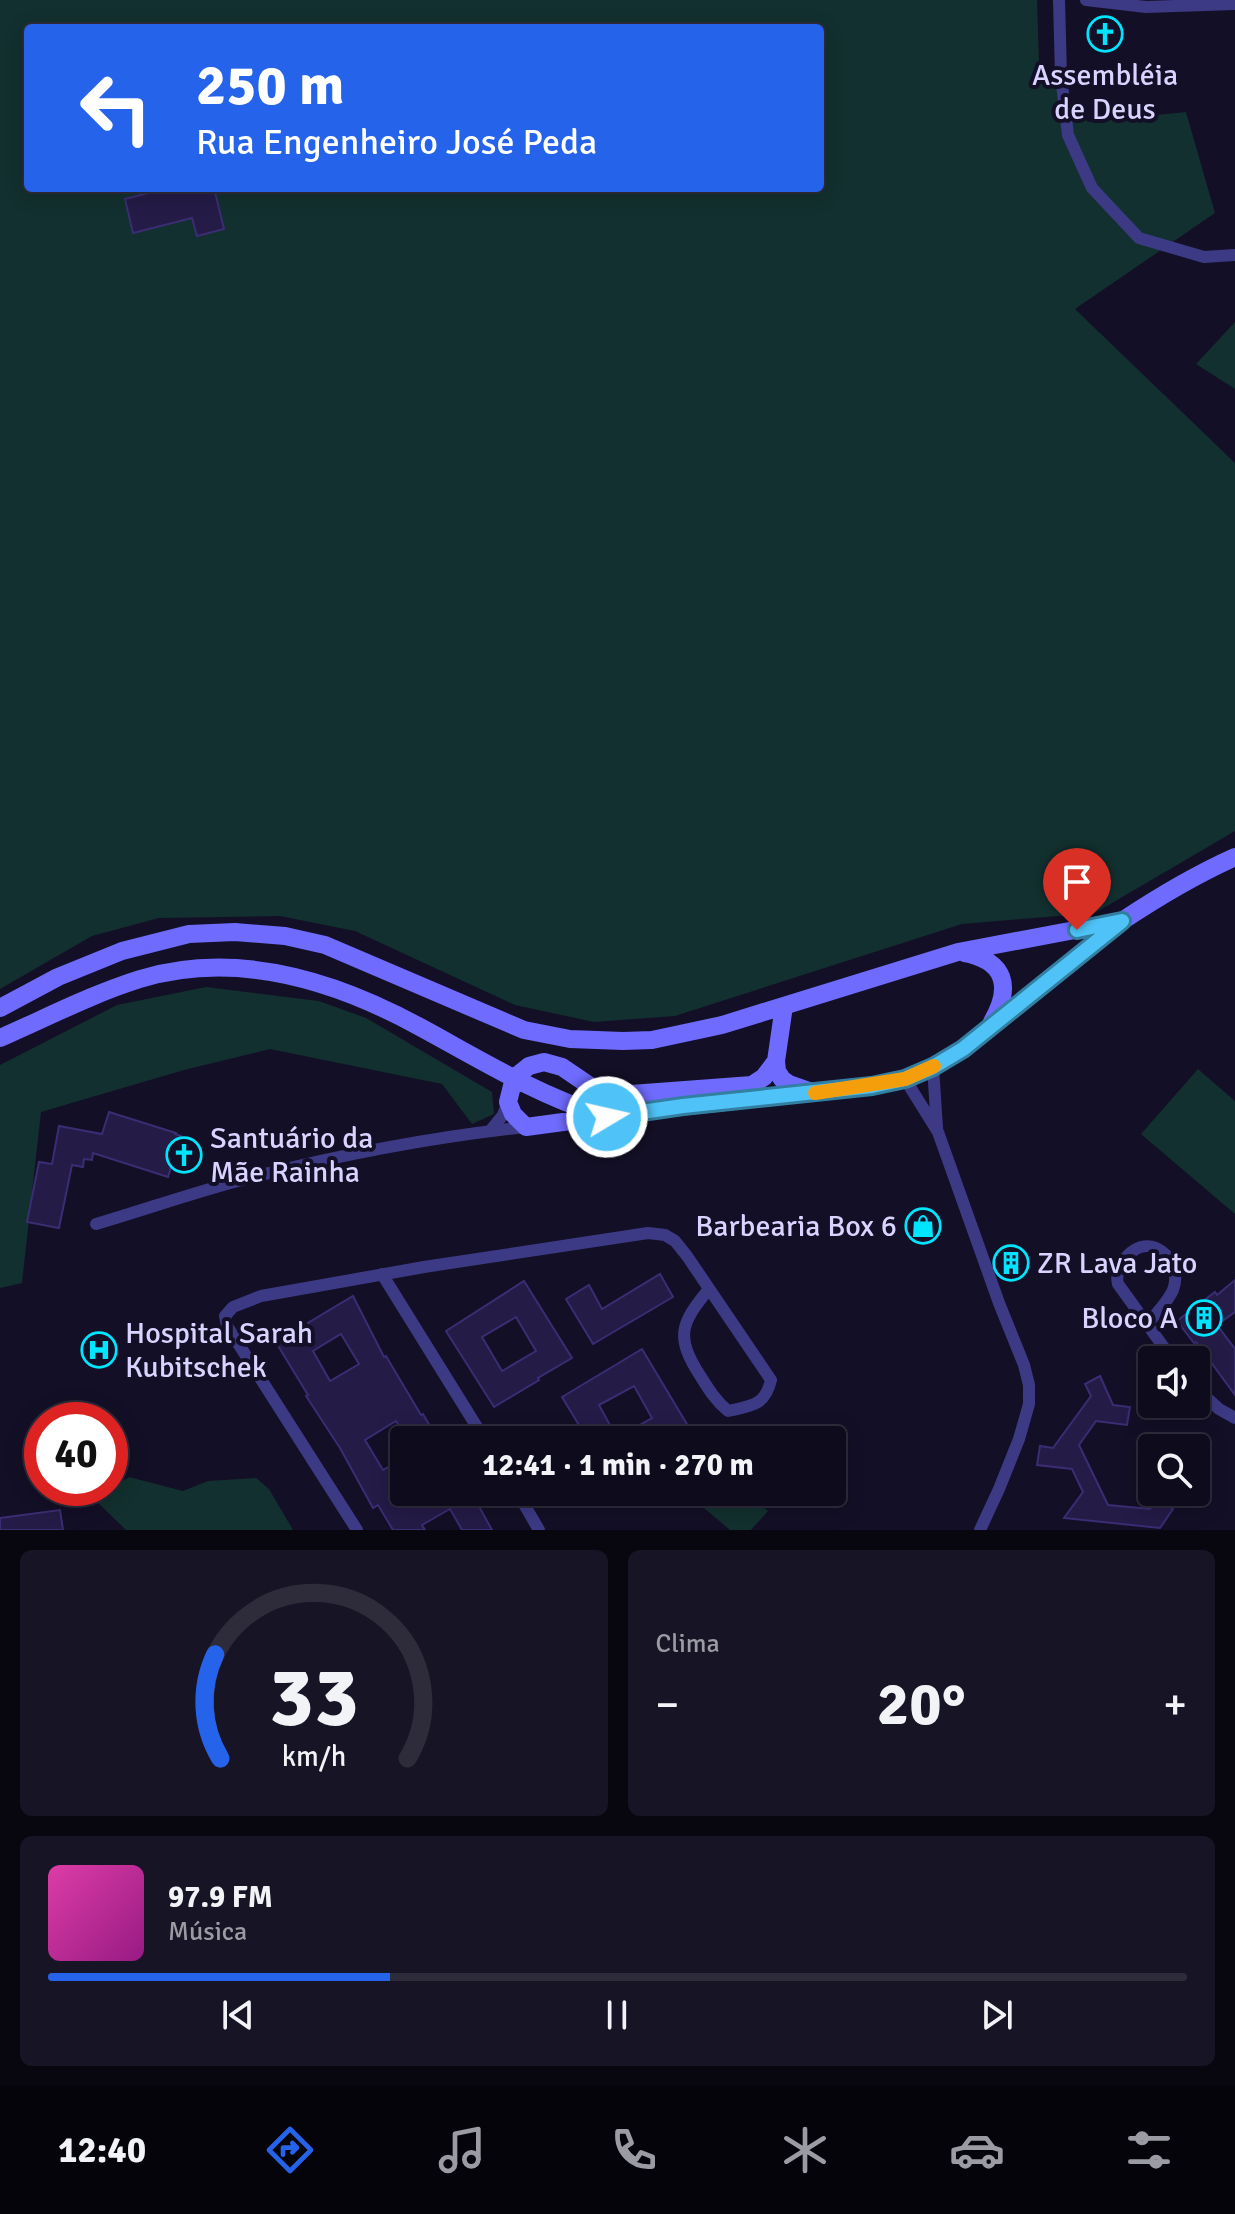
<!DOCTYPE html>
<html lang="pt">
<head>
<meta charset="utf-8">
<style>
  body { margin:0; font-family:Signika,sans-serif; background:#171425; color:#f1f3f6; height:100vh; display:flex; flex-direction:column; font-size:30px; white-space:nowrap }
  * { box-sizing:border-box; margin:0 }
  p { font-size:26px; color:#9b9ba3 }
  .icon { flex:none; width:44px; height:44px; fill:none; stroke:currentColor; stroke-width:2; stroke-linecap:round; stroke-linejoin:round }
  .map { position:relative; height:1530px; overflow:hidden }
  .sheet { display:flex; flex-direction:column; gap:20px; padding:20px; background:#08060f; flex:1 }
  .sheet>* { flex:none }
  .banner { position:absolute; left:24px; top:24px; width:800px; height:168px; border-radius:8px; box-shadow:0 4px 20px #0003,0 0 0 2px #2e2b3b; background:#2563eb; color:#fff; overflow:hidden }
  .buttons { position:absolute; left:1138px; top:1346px; display:grid; gap:16px }
  .buttons a { display:grid; place-items:center; width:72px; height:72px; border-radius:8px; background:#0e0b1c; box-shadow:0 4px 20px #0003,0 0 0 2px #2e2b3b; font-size:40px }
  .speed { position:absolute; left:24px; top:1402px; display:flex; gap:16px; font-size:40px; font-weight:700; text-align:center }
  .speed>* { display:grid; place-content:center; width:104px; height:104px; border-radius:50%; background:#0e0b1c; box-shadow:0 4px 20px #0003,0 0 0 2px #2e2b3b; line-height:1 }
  .speed .limit { border:12px solid #d22; background:#fff; color:#111 }
  .pin { position:absolute; display:grid; place-items:center; width:68px; height:68px; color:#fff; margin:-82px -34px; border-radius:50% 50% 50% 0; rotate:-45deg; box-shadow:0 0 8px #0007 }
  .pin .icon { rotate:45deg }
  .me { position:absolute; width:88px; margin:-44px; rotate:81deg; stroke-linejoin:round; filter:drop-shadow(0 0 6px #0008) }
  .turn { display:flex; align-items:center; gap:28px; height:168px; padding:0 40px; font-size:36px }
  .turn .icon { width:104px; height:104px; stroke-width:2.5 }
  .turn b { display:block; font-size:56px; line-height:68px }
  .big { font-size:60px; font-weight:700; line-height:1.1 }
  .sheet .card { flex:1; display:flex; flex-direction:column; justify-content:center; gap:12px; min-width:0; padding:0 28px; border-radius:12px; background:#171425 }
  .sheet .dial { align-items:center; gap:0 }
  .dial svg { height:208px; overflow:visible; fill:none; stroke:#2e2b3b; stroke-width:7; stroke-linecap:round; text-anchor:middle }
  .dial text { fill:#f1f3f6; stroke:none }
  .song { display:flex; align-items:center; gap:24px }
  .cover { width:96px; height:96px; border-radius:12px; background:linear-gradient(135deg,hsl(320 70% 55%),hsl(310 70% 35%)) }
  .played { height:8px; border-radius:4px; background:linear-gradient(90deg,#2563eb 30%,#2e2b3b 30%) }
  .keys { display:flex; justify-content:space-around; direction:ltr }
  .heat { display:flex; justify-content:space-between; align-items:center; font-size:44px; direction:ltr }
  .sheet .tiles { flex:1; display:grid; gap:20px; grid-template-columns:1fr 1fr }
  .card:last-child { grid-column:span 2 }
  .trip { position:absolute; left:390px; top:1426px; width:456px; height:80px; border-radius:8px; background:#0e0b1c; box-shadow:0 4px 20px #0003,0 0 0 2px #2e2b3b; font-weight:700; line-height:80px; text-align:center }
  .dock { display:flex; height:128px; justify-content:space-around; align-items:center; background:#06040b; color:#9b9ba3 }
  .dock .icon { width:56px; height:56px }
  .dock .on { color:#2563eb }
  .dock b { font-size:36px; color:#f1f3f6 }
  .map>svg:first-child { display:block }
  .green { fill:#12302f; fill-rule:evenodd }
  .building { fill:#241b47; stroke:#3b2d73; stroke-width:2; fill-rule:evenodd }
  .lines { fill:none; stroke-linecap:round; stroke-linejoin:round }
  .street { stroke:#3d3a85; stroke-width:12 }
  .secondary { stroke:#6f6bff; stroke-width:18 }
  .route-casing { stroke:#337fa1; stroke-width:20 }
  .route { stroke:#4fc3f7; stroke-width:14 }
  .slow { stroke:#f59e0b; stroke-width:14 }
  .labels { text-anchor:middle; dominant-baseline:central; stroke-width:8; stroke-linejoin:round; paint-order:stroke }
  .poi-label { font-size:30px; fill:#d9d4ff; stroke:#130f26; text-anchor:start }
</style>
</head>
<body>
<div class="map">
<svg width="1235" height="1530" viewBox="0 0 1235 1530">
  <rect width="100%" height="100%" fill="#130f26"/>
  <!-- green -->
  <path class="green" d="M0,0H1037L1039,61L1088,122L1186,112L1215,213L1075,309L1235,463V831L1095,913L962,924L675,1016L594,1022L515,1005L355,931L280,916L159,918L92,936L0,989ZM28,28H820V188H28Z
    M1235,322V389L1196,364Z
    M206,987L319,1001L366,1018L492,1092L494,1114L472,1124L442,1084L270,1049L184,1070L41,1112L22,1283L0,1288V1065L117,1005Z
    M1198,1069L1235,1101V1214L1141,1134Z
    M129,1477L183,1491L208,1481L256,1478L269,1489L293,1530H126L94,1499Z
    M697,1492H744L768,1511L751,1530H730L692,1498Z"/>
  <!-- building -->
  <path class="building" d="M168,188H214L224,229L197,236L192,218L133,233L125,199Z
    M109,1112L176,1133L175,1134L181,1136L168,1177L93,1153L92,1160L84,1159L83,1167L72,1165L59,1228L27,1222L39,1162L52,1164L59,1126L102,1134Z
    M660,1274L673,1297L593,1344L566,1299L589,1285L602,1309Z
    M1235,1280V1312L1217,1325L1235,1349V1395L1196,1342L1194,1343L1177,1321L1215,1292L1217,1295Z
    M524,1281L572,1358L538,1378L539,1380L494,1407L446,1331ZM516,1317L536,1351L502,1371L482,1337Z
    M353,1296L384,1357L386,1356L421,1415L423,1414L438,1440H407L396,1421L365,1440L383,1470L404,1458V1505L427,1492H471L492,1530H462L450,1509L422,1525L425,1530H393L378,1505L373,1508L340,1448L306,1396L308,1395L277,1344L309,1325L308,1323ZM341,1334L359,1364L330,1381L313,1351Z
    M642,1349L688,1426L663,1440H635L629,1431L652,1418L634,1386L599,1405L616,1436L609,1440H588L562,1397Z
    M1100,1376L1113,1405L1130,1407L1127,1425L1096,1421L1079,1445L1108,1505L1150,1509L1158,1499L1173,1509L1160,1528L1064,1518L1083,1492L1072,1469L1037,1465L1040,1446L1053,1448L1091,1396L1085,1384Z
    M60,1510L63,1530H0V1518Z"/>
  <g class="lines">
    <!-- street -->
    <path class="street" d="M1059,0L1061,76L1068,135L1092,188L1139,238L1204,257L1235,255
      M1086,0L1146,7L1235,4
      M933,1067L937,1128
      M905,1079L938,1132L999,1303L1024,1365L1029,1385V1404L1019,1439L999,1489L980,1530
      M490,1131L503,1115L508,1102
      M96,1224C147,1209 198,1191 249,1178C339,1155 433,1137 526,1127
      M382,1274L485,1440
      M1146,1325C1156,1314 1167,1303 1173,1290C1179,1275 1172,1255 1156,1248C1135,1239 1113,1266 1118,1284L1173,1360
      M1196,1388L1219,1409L1235,1418
      M517,1492L539,1530
      M357,1530L227,1326L225,1316L233,1307L261,1296L424,1267L648,1233L665,1235L675,1241L687,1256L771,1380C765,1406 751,1406 728,1411C716,1401 709,1390 701,1377C675,1337 680,1324 709,1289"/>
    <!-- secondary -->
    <path class="secondary" d="M964,953C1006,961 1012,987 992,1022
      M784,1006L776,1061L777,1071L782,1079L789,1084L809,1091
      M0,1008L58,977L122,951L189,934L235,932L285,936L325,945L524,1030L570,1039L623,1041L652,1040L722,1025L958,952L1122,921
      M0,1038C46,1018 92,994 140,979C236,950 336,981 420,1027C479,1059 537,1095 601,1115
      M776,1061L764,1077L752,1085L618,1095L590,1086L562,1067L544,1062L529,1066L514,1078L508,1102L513,1114L526,1127L652,1110L872,1086L905,1079L933,1067L963,1049L1122,921C1158,897 1195,875 1235,857"/>
  </g>
  <g class="lines">
    <defs>
      <path id="route" d="M607,1117L683,1106L872,1086L905,1079L933,1067L963,1049L1122,921L1077,930"/>
    </defs>
    <!-- route casing -->
    <use href="#route" class="route-casing"/>
    <!-- route -->
    <use href="#route" class="route"/>
    <!-- slow -->
    <path class="slow" d="M815,1093L905,1079L934,1066"/>
  </g>
  <!-- icons -->
  <defs>
    <symbol id="church-ring" viewBox="-11 -11 22 22"><circle r="9.5" fill="#130f26" stroke="#00e5ff" stroke-width="1.5"/><path d="M-1.2-6h2.4v3.5h3.3v2.4h-3.3V6h-2.4V-.1h-3.3v-2.4h3.3Z" fill="#00e5ff"/></symbol>
    <symbol id="shop-ring" viewBox="-11 -11 22 22"><circle r="9.5" fill="#130f26" stroke="#00e5ff" stroke-width="1.5"/><path d="M-5-2.5h2.3a2.7 3.5 0 0 1 5.4 0H5L5.5 6h-11ZM-1.5-2.5h3a1.5 2.3 0 0 0-3 0Z" fill="#00e5ff"/></symbol>
    <symbol id="building-ring" viewBox="-11 -11 22 22"><circle r="9.5" fill="#130f26" stroke="#00e5ff" stroke-width="1.5"/><path d="M-4-6H4V6H1V3H-1V6H-4ZM-2.5-4.3h1.7v1.8h-1.7ZM.8-4.3h1.7v1.8H.8ZM-2.5-1h1.7V.8h-1.7ZM.8-1h1.7V.8H.8Z" fill="#00e5ff"/></symbol>
    <symbol id="hospital-ring" viewBox="-11 -11 22 22"><circle r="9.5" fill="#130f26" stroke="#00e5ff" stroke-width="1.5"/><path d="M-5-5h3v3.5h4V-5h3V5h-3V1.5h-4V5h-3Z" fill="#00e5ff"/></symbol>
  </defs>
  <g fill-rule="evenodd">
    <use href="#church-ring" x="1085" y="14" width="40" height="40"/>
    <use href="#church-ring" x="164" y="1135" width="40" height="40"/>
    <use href="#shop-ring" x="903" y="1206" width="40" height="40"/>
    <use href="#building-ring" x="991" y="1243" width="40" height="40"/>
    <use href="#building-ring" x="1184" y="1298" width="40" height="40"/>
    <use href="#hospital-ring" x="79" y="1330" width="40" height="40"/>
  </g>
  <g class="labels">
    <!-- poi labels -->
    <g class="poi-label">
      <text x="1105" y="75" text-anchor="middle">Assembléia<tspan x="1105" dy="34">de Deus</tspan></text>
      <text x="210" y="1138">Santuário da<tspan x="210" dy="34">Mãe Rainha</tspan></text>
      <text x="897" y="1226" text-anchor="end">Barbearia Box 6</text>
      <text x="1037" y="1263">ZR Lava Jato</text>
      <text x="1178" y="1318" text-anchor="end">Bloco A</text>
      <text x="125" y="1333">Hospital Sarah<tspan x="125" dy="34">Kubitschek</tspan></text>
    </g>
  </g>
</svg>
<div class="buttons">
<a><svg class="icon" aria-label="sound" viewBox="0 0 24 24"><path d="M4 9h4l5-4v14l-5-4H4zM17 9q2 3 0 6"/></svg></a>
<a><svg class="icon" aria-label="search" viewBox="0 0 24 24"><circle cx="10" cy="10" r="6"/><path d="M15 15l6 6"/></svg></a>
</div>
<div class="speed"><div class="limit">40</div></div>
<div class="pin" style="left:1077px;top:930px;background:#d93025"><svg class="icon" aria-label="arrive" viewBox="0 0 24 24"><path d="M6 21V4h12l-3 4 3 4H6"/></svg></div>
<svg class="me" style="left:607px;top:1117px" viewBox="-20 -20 40 40"><circle r="17" fill="#4fc3f7" stroke="#fff" stroke-width="3"/><path d="M0-11L8 9 0 5-8 9z" fill="#fff"/></svg>
<div class="trip">12:41 · 1 min · 270 m</div>
<div class="banner">
<div class="turn"><svg class="icon" aria-label="left" viewBox="0 0 24 24"><path d="M17 20v-9H6M10 6l-5 5 5 5"/></svg><div><b>250 m</b>Rua Engenheiro José Peda</div></div>
</div>
</div>
<section class="sheet">
<div class="tiles">
<div class="card dial"><svg viewBox="0 0 100 80">
<path d="M14 69A42 42 0 1 1 86 69"/>
<path d="M14 69A42 42 0 0 1 12 29" stroke="#2563eb"/>
<text x="50" y="56" font-size="32" font-weight="700">33</text>
<text x="50" y="72" font-size="11">km/h</text>
</svg></div>
<div class="card"><p>Clima</p>
<div class="heat"><a>−</a><b class="big">20°</b><a>+</a></div>
</div>
<div class="card">
<div class="song"><i class="cover"></i><div><b>97.9 FM</b><p>Música</p></div></div>
<div class="played"></div>
<div class="keys"><svg class="icon" aria-label="previous" viewBox="0 0 24 24"><path d="M18 5L8 12l10 7zM5 5v14"/></svg><svg class="icon" aria-label="pause" viewBox="0 0 24 24"><path d="M8 5v14M16 5v14"/></svg><svg class="icon" aria-label="next" viewBox="0 0 24 24"><path d="M6 5l10 7-10 7zM19 5v14"/></svg></div>
</div>
</div>
</section>
<nav class="dock">
<b>12:40</b>
<svg class="icon on" aria-label="directions" viewBox="0 0 24 24"><path d="M12 3l9 9-9 9-9-9zM9 14v-3h6M13 9l2 2-2 2"/></svg>
<svg class="icon" aria-label="music" viewBox="0 0 24 24"><path d="M9 18V5l10-2v13"/><circle cx="6" cy="18" r="3"/><circle cx="16" cy="16" r="3"/></svg>
<svg class="icon" aria-label="phone" viewBox="0 0 24 24"><path d="M5 4h4l2 5-3 2q2 4 5 5l2-3 5 2v4C11 20 4 13 5 4z"/></svg>
<svg class="icon" aria-label="climate" viewBox="0 0 24 24"><path d="M12 3v18M4 7l16 10M4 17L20 7"/></svg>
<svg class="icon" aria-label="car" viewBox="0 0 24 24"><path d="M5 17H2v-5l4-1 3-4h7l3 4 3 1v5h-3M9 17h6M6 11h13"/><circle cx="7" cy="17" r="2"/><circle cx="17" cy="17" r="2"/></svg>
<svg class="icon" aria-label="filters" viewBox="0 0 24 24"><path d="M4 7h16M4 17h16"/><circle cx="9" cy="7" r="2"/><circle cx="15" cy="17" r="2"/></svg>
</nav>
</body>
</html>
